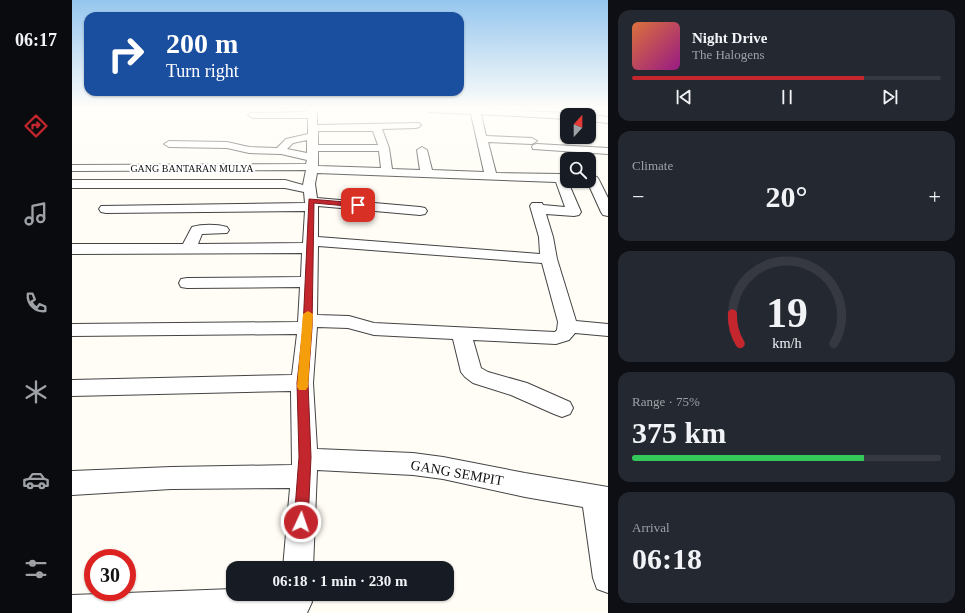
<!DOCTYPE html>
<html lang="en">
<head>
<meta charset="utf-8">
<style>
  body { margin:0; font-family:Georgia,serif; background:#242831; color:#f1f3f6; height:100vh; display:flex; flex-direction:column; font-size:15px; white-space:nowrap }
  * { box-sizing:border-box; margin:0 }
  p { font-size:13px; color:#9ea1a6 }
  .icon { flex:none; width:22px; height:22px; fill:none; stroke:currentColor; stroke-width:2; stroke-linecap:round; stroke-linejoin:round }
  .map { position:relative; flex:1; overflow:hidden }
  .drawer { display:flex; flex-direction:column; gap:10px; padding:10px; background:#0d0f14; width:357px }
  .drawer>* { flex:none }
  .guide { position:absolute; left:12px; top:12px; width:380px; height:84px; border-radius:12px; box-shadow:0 1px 3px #0004; background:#1a4fa0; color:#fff; overflow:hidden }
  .needle { width:26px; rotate:21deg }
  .controls { position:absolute; left:488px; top:108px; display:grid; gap:8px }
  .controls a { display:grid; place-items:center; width:36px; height:36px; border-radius:8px; background:#171b24; box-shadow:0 1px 3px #0004; font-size:20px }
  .speed { position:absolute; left:12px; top:549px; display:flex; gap:8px; font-size:20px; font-weight:700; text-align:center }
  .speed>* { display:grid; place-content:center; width:52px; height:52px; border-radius:50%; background:#171b24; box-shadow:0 1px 3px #0004; line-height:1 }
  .speed .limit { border:6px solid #d22; background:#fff; color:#111 }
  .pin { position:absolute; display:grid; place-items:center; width:34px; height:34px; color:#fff; margin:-17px; border-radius:8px; box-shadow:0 2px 6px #0006 }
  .me { position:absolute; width:44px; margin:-22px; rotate:3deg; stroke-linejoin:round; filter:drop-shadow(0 0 3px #0008) }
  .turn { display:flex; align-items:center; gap:14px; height:84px; padding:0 16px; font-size:18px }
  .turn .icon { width:52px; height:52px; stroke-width:2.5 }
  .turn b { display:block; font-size:28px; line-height:34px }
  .big { font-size:30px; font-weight:700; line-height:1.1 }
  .drawer .card { flex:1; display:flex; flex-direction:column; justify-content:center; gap:6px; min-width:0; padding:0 14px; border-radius:12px; background:#242831 }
  .drawer .dial { align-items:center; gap:0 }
  .dial svg { height:104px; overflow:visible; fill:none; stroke:#363941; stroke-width:7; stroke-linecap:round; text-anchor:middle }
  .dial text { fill:#f1f3f6; stroke:none }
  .song { display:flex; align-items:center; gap:12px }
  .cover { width:48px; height:48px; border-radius:6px; background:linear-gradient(135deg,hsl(20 70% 55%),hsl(310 70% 35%)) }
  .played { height:4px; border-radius:2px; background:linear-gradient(90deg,#c4262e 75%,#363941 75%) }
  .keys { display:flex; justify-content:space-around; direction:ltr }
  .heat { display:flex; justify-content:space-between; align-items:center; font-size:22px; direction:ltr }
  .charge { height:6px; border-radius:3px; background:linear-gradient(90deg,#34c759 75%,#363941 0) }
  .trip { position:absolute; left:154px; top:561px; width:228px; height:40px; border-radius:12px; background:#171b24; box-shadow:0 1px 3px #0004; font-weight:700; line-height:40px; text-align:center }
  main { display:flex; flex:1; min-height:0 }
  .tab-bar { display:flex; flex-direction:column; width:72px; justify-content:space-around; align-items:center; background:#090b0e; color:#9ea1a6 }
  .tab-bar .icon { width:28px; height:28px }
  .tab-bar .current { color:#c4262e }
  .tab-bar b { font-size:18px; color:#f1f3f6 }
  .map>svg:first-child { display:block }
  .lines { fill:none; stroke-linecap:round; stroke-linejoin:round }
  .street-casing { stroke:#444; stroke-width:2 }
  .street { fill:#fff; fill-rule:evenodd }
  .route { fill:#c4262e; stroke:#7f191e }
  .slow { fill:#f59e0b }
  .labels { text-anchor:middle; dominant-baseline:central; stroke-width:4; stroke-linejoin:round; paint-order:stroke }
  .far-street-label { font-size:10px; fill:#111; stroke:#fff }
  .near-street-label { font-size:14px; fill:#111; stroke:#fff }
</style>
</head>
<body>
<main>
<nav class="tab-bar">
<b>06:17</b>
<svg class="icon current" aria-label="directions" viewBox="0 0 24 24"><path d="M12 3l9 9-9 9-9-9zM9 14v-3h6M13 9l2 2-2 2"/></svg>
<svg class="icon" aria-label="music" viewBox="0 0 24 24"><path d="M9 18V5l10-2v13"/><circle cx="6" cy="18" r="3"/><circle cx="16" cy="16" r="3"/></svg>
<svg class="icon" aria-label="phone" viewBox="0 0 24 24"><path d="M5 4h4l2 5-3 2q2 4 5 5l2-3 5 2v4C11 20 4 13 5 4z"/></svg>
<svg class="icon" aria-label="climate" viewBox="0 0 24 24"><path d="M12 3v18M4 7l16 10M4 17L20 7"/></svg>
<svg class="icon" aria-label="car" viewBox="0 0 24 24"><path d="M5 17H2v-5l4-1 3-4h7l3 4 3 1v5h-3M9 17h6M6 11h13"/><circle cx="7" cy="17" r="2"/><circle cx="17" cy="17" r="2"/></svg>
<svg class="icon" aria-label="filters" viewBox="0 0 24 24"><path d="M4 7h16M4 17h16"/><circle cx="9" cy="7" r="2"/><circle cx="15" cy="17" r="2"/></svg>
</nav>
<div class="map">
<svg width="536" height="613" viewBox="0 0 536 613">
  <rect width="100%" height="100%" fill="#fffdf5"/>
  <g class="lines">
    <defs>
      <path id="street" d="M237,109H245V125L347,123L349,125L347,127L344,128L310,129L317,148L320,169L348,170L345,150L350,147L355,150L360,170L412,172L399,114L358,112L355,111L354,109H406L495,113L499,115H495V119L409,114L414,136L460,138L465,141L460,144L416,142L424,173L488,174L495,175V181H500L496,182L509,212L507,215L502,216L474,214L481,237L485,259L504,321L536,324V336L503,333L497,340L484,344L401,340L409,368L416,372L455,383L498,402L501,408L498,414L490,417L482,414L439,395L401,383L393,377L389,372L381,339L302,335L276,328L245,327L241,383L245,449L341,453L371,457L453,473L536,487V593L525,589L521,578L511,507L453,497L371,479L341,475L245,470L241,568H211L218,488L99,489L0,495V471L99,467L220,465L219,391L0,396V380L220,375L225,334L0,336V324L226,322L228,287L115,288L109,287L107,283L109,279L115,278L229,277L230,253L0,254V244H111L120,227C130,224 145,224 155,227L157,230L155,233L130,234L126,244L231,243L233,211L34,213L29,212L27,209L29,206L233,203L232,192L213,188H0V180H213L231,185L234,170L0,171V165L234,164L235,160L209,154L177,153L155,148L97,147L92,144L97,141L155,142L177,147L205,148L214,139L236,134V118H181L176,115L178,113L236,112ZM246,131H301L306,145H246ZM235,140V153L215,149L221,143ZM246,151H307L309,168L246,166ZM245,173L484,182L493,207L471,205L470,203H460L458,206L467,237L468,254L246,237V206L348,215L353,214L355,211L353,208L348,207L245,198L243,184ZM246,246L470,263L486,322L485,330L483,332L302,323L277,316L245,315Z
        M517,115L536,117V123L517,121Z
        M465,144L536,148V154L461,149L460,147L461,145Z
        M521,176L525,177L527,180L536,198V216L531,215L529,212L515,181H517V177Z
        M161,589V594H237L240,602L235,613H0V595Z"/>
    </defs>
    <!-- street casing -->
    <use href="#street" class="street-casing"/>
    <!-- street -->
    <use href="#street" class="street"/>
  </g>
  <!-- sky -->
  <linearGradient id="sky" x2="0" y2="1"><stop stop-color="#95c6ee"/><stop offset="0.56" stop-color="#fffefa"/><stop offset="1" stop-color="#fffefa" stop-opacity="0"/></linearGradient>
  <rect width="536" height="194" fill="url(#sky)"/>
  <!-- route -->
  <path class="route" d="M237,199L286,203L289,205L286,207L242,203L240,328L236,383L239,457L236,522L234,526L229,528L224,526L222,522L227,457L225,383L231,328Z"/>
  <!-- slow -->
  <path class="slow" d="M236,311L241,314L236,387L234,390H227L225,387L231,314Z"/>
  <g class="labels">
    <!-- far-street labels -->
    <g class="far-street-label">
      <text x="120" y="168">GANG BANTARAN MULYA</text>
    </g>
    <!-- near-street labels -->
    <g class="near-street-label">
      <text transform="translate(385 473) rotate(10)">GANG SEMPIT</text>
    </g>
  </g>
</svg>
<div class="controls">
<a><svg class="needle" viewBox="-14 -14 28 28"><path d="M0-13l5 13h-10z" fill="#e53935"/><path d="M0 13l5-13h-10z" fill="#9ea1a6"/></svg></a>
<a><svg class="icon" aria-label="search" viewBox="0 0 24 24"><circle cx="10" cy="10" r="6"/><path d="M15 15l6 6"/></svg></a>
</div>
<div class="speed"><div class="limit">30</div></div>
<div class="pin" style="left:286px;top:205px;background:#d93025"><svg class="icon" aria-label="arrive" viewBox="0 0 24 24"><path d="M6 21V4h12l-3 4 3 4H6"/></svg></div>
<svg class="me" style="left:229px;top:522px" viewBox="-20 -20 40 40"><circle r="17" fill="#c4262e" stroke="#fff" stroke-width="3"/><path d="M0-11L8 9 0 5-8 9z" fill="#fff"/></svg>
<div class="trip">06:18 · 1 min · 230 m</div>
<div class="guide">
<div class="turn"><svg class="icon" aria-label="right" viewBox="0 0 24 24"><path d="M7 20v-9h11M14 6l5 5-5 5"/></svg><div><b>200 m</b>Turn right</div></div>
</div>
</div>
<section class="drawer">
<div class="card">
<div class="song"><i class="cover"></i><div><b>Night Drive</b><p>The Halogens</p></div></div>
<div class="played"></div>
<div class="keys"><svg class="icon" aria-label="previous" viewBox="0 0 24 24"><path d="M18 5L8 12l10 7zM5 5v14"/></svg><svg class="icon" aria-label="pause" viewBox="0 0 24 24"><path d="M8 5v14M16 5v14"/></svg><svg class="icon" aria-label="next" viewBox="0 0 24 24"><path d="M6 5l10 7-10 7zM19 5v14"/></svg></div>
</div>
<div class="card"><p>Climate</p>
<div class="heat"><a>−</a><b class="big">20°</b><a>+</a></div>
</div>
<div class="card dial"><svg viewBox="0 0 100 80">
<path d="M14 69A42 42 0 1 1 86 69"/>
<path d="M14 69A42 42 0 0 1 8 46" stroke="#c4262e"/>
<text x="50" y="56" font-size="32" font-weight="700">19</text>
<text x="50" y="72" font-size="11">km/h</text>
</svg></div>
<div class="card"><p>Range · 75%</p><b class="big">375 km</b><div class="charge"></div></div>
<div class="card"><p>Arrival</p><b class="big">06:18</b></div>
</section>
</main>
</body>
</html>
